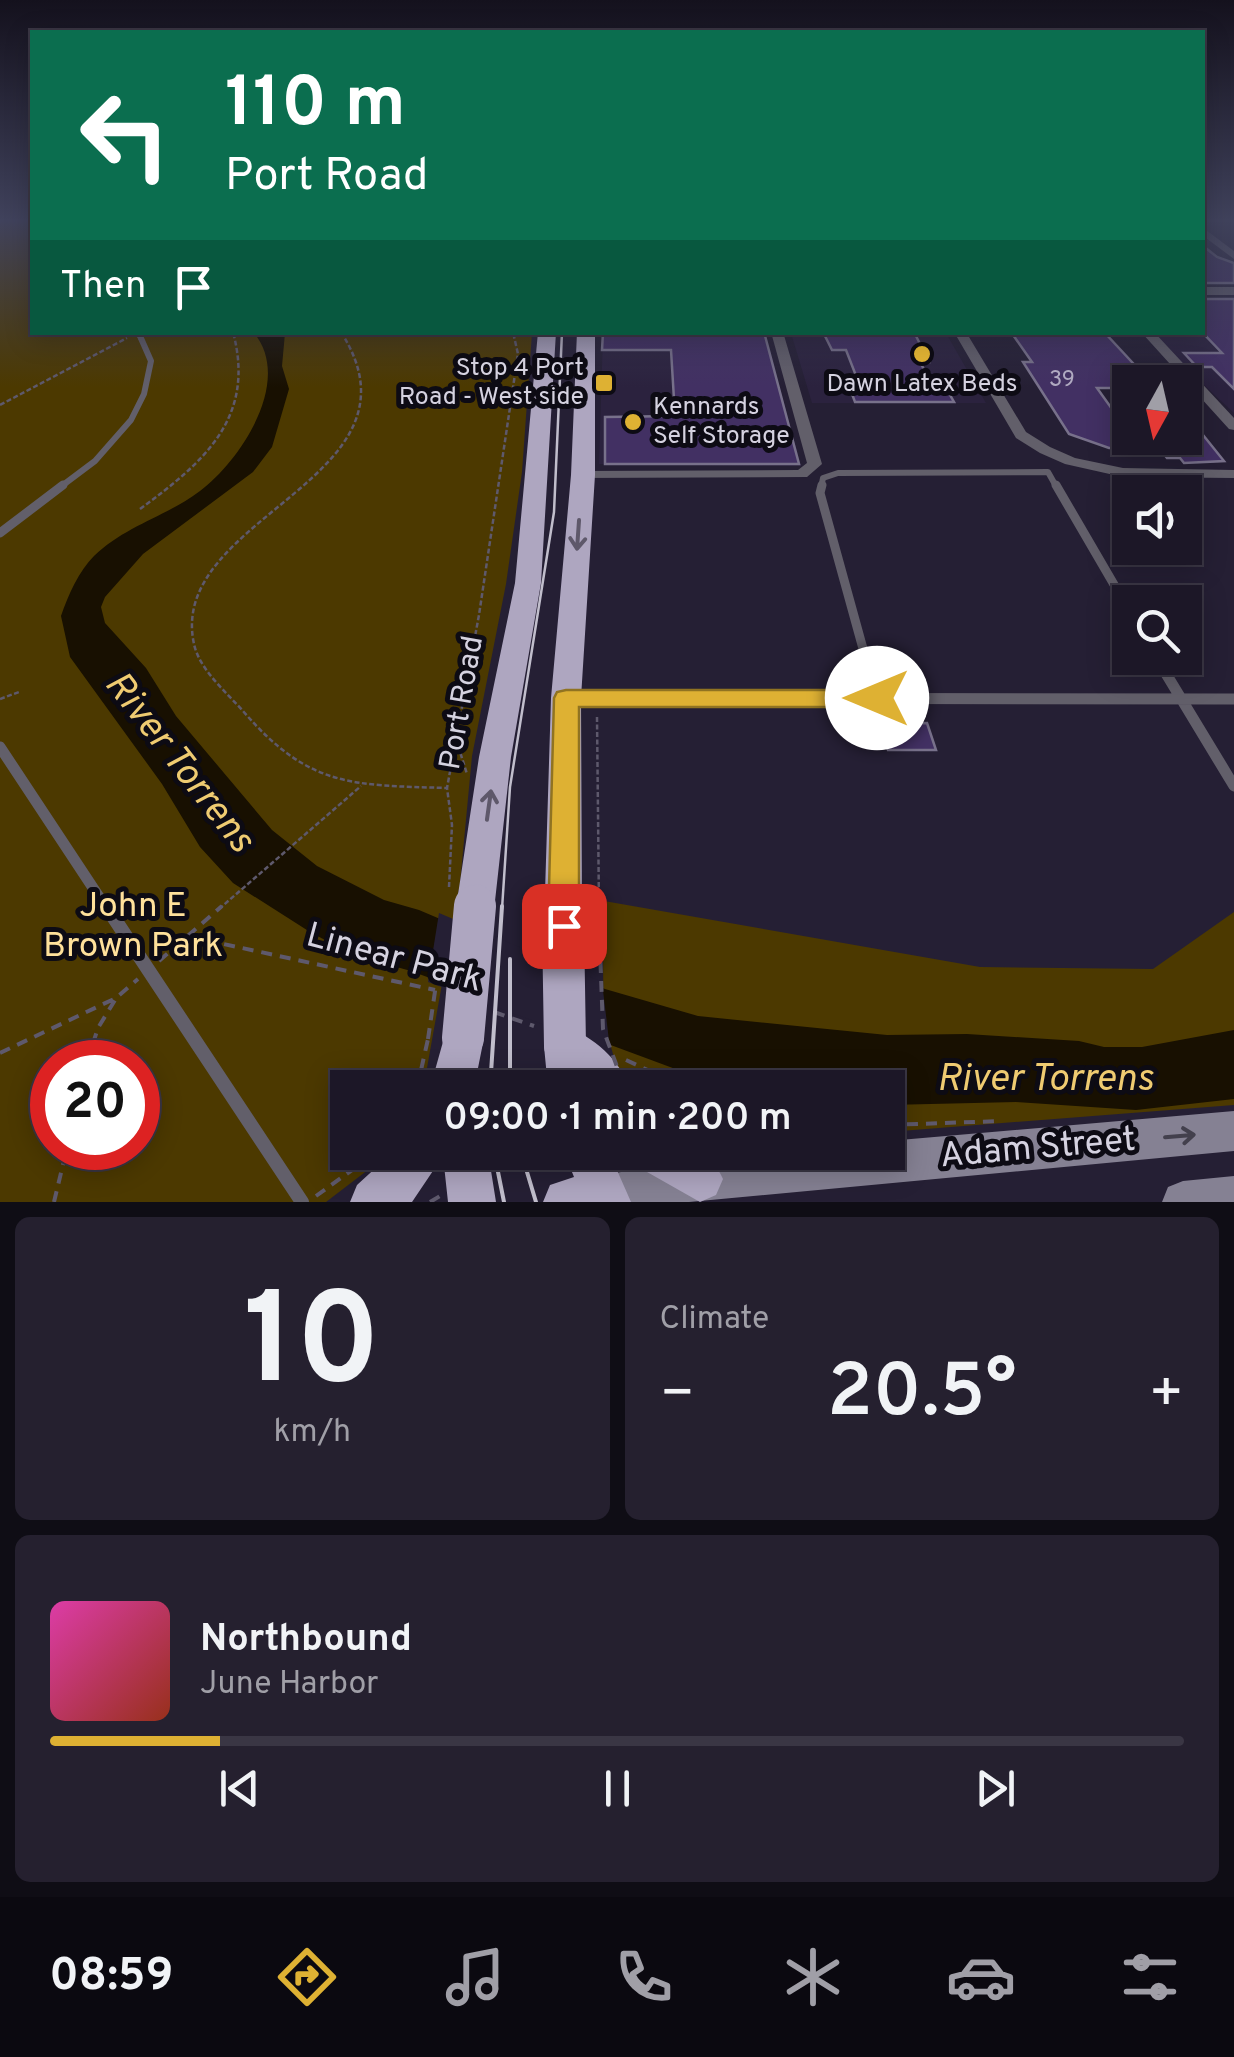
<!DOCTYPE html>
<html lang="en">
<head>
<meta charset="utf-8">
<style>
  body { margin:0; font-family:Overpass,sans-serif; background:#25202f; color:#f1f3f6; height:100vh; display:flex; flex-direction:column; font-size:38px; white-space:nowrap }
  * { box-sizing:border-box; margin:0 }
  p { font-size:32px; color:#a09fa7 }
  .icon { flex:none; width:55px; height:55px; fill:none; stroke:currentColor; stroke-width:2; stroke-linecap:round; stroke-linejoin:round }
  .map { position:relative; height:1202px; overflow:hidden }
  .details { display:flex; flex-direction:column; gap:15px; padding:15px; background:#0f0d15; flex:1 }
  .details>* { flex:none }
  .top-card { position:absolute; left:30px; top:30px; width:1175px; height:305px; border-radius:0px; box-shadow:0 5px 25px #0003,0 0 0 2px #3a3644; background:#0b6e4f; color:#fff; overflow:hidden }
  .needle { width:65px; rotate:188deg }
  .fabs { position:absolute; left:1112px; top:365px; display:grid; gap:20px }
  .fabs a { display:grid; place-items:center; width:90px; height:90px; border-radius:0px; background:#1c1727; box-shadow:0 5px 25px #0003,0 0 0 2px #3a3644; font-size:50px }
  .speed { position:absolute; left:30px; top:1040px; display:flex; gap:20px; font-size:50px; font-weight:700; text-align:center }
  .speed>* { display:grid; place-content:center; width:130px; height:130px; border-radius:50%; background:#1c1727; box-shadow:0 5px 25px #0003,0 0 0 2px #3a3644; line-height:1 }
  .speed .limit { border:15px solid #d22; background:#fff; color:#111 }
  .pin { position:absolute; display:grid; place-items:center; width:85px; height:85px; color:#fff; margin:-42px; border-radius:20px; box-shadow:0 5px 15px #0006 }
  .me { position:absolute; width:110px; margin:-55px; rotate:270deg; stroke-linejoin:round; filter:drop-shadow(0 0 8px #0008) }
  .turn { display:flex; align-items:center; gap:35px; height:210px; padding:0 30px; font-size:45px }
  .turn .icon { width:130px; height:130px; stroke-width:2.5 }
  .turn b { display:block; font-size:70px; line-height:85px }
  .then { display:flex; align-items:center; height:95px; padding:0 30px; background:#0003; gap:20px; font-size:38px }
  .big { font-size:75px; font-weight:600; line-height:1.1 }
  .details .widget { flex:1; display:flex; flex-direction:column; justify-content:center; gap:15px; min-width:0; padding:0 35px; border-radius:15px; background:#25202f }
  .details .dial { align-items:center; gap:0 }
  .dial b { font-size:130px; line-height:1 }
  .song { display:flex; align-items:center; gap:30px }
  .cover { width:120px; height:120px; border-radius:15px; background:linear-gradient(135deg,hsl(320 70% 55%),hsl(10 70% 35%)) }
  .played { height:10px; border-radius:5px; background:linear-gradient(90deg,#deb133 15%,#3a3644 15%) }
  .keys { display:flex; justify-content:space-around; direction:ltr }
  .heat { display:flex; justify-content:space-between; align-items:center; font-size:55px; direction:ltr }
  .details .tiles { flex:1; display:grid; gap:15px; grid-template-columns:1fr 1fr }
  .widget:last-child { grid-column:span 2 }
  .trip { position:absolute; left:330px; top:1070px; width:575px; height:100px; border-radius:0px; background:#1c1727; box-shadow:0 5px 25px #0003,0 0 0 2px #3a3644; font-weight:600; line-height:100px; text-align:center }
  .dock { display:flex; height:160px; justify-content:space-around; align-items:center; background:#0b0910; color:#a09fa7 }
  .dock .icon { width:70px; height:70px }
  .dock .on { color:#deb133 }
  .dock b { font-size:45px; color:#f1f3f6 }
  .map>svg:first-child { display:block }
  .built { fill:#2b223e }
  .green { fill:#4c3900; fill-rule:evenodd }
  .water { fill:#181001 }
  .pier { fill:#251f34 }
  .building { fill:#423063; stroke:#78718b; stroke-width:2.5 }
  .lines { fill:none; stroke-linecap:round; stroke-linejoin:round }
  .path-far1 { stroke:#5e596c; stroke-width:2.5; stroke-dasharray:5 2.5; stroke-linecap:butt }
  .path { stroke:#5e596c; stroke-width:4; stroke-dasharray:11 8; stroke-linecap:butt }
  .service-far4 { stroke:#625f6a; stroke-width:5 }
  .service-far3 { stroke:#625f6a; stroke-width:6 }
  .service-far2 { stroke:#625f6a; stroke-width:9 }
  .service-far1 { stroke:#625f6a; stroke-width:11 }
  .service { stroke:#625f6a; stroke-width:14 }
  .minor { fill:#625f6a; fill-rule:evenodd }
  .tertiary { fill:#625f6a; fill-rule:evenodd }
  .secondary { fill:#858193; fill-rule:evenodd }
  .trunk { fill:#aea6c0; fill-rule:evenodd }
  .tram-far1 { stroke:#c1becc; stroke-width:2.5 }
  .tram { stroke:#c1becc; stroke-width:4 }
  .path-bridge { stroke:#5e596c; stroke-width:4; stroke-dasharray:11 8; stroke-linecap:butt }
  .trunk-bridge-far1 { stroke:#aea6c0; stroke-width:34 }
  .trunk-bridge { stroke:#aea6c0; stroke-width:42 }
  .oneway { stroke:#5e586a }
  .oneway2 { stroke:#43404d }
  .route { fill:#deb133; stroke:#907321; stroke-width:2.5 }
  .poi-dot { fill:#deb133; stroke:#0d0b14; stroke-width:4 }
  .labels { text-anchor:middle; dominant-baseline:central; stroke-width:10; stroke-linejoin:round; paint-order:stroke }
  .far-number-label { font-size:22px; fill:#b0aac1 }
  .far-poi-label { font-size:25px; fill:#d5d2e0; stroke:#0d0b14; text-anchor:end }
  .street-label { font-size:30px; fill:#d5d2e0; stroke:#0d0b14 }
  .near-park-label { font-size:35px; fill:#ffe19b; stroke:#0d0b14 }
  .near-street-label { font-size:35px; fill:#d5d2e0; stroke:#0d0b14 }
  .near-water-label { font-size:38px; font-style:italic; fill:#efcb71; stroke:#0d0b14 }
</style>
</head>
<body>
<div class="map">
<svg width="1234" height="1202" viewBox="0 0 1234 1202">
  <rect width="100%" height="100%" fill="#251f34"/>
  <!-- built -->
  <path class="built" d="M1234,327V413L1148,333L1202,332Z
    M603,333H765L801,466L599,464Z
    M791,333H946L986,403H812Z"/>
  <!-- green -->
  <path class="green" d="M0,219H32V332L532,333L522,472L506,584L472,756L460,883L427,1068L421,1087L348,1088V1152L385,1153L377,1163L326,1202H0ZM52,1062H138V1148H52Z
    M604,901L980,967L1153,969L1234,912V1105L888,1132V1088L629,1087C594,1037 605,960 604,901Z"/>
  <!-- water -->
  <path class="water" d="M254,333H285L282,366L289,389L272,447L253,472L143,554L105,597L101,607L105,623L146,668L176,716L272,830L317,866L384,900L419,910L605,989L698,1016L887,1035L967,1034L1079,1041L1104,1047H1142L1234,1030V1099L1136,1110L1016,1102L888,1105V1088L724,1087L411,971L353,955L310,932L233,883L200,847L162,784L70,657L61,616C68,595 79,571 94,556C125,526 167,516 200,491C242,459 293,380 254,333Z"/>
  <!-- pier -->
  <path class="pier" d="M439,913L602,982L610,1049L428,982Z"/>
  <!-- building -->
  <path class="building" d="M1202,245L1217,257L1234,263V283H1202Z
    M1202,299H1234V389L1212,367H1197L1184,353H1222L1202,332Z
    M603,332H764L799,464H605V417L675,416L671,350H602Z
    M823,332H914L929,362H920L934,388H946L954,402H855L849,386H860L846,350H832Z
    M1011,332H1104L1143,374H1131L1138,382H1130V388H1097L1117,416H1130V448H1109L1069,434L1023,362H1032Z
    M1195,425L1224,461L1184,463L1180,458H1167L1151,438H1185V426Z
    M927,723L936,750H888L880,724Z"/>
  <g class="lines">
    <!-- path-far1 -->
    <path class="path-far1" d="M341,332C435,479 166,516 194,644C199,669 227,693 243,711C309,788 353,785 447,788
      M0,405L127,338
      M140,509C204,462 256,418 233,332
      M0,699L19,692
      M597,717L599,909
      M456,739L467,774
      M449,887L452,825L447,788L479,615L518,354L513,332
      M219,909L361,786"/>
    <!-- path -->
    <path class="path" d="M599,906V924
      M187,936L435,990
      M159,961L222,906
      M494,1012L534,1026
      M0,1053L116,998L138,979
      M626,1060L686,1088
      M87,1062L98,1028L115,1000
      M417,1088L428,1039
      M888,1125L1001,1121
      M316,1196L377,1152
      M54,1202L67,1148
      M430,1202L440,1196"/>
    <!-- service-far4 -->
    <path class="service-far4" d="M138,332L141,339"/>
    <!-- service-far3 -->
    <path class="service-far3" d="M59,488L95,461L131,420L144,394L151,361L140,336
      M821,488L823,478L838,473L1048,472L1057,488"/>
    <!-- service-far2 -->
    <path class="service-far2" d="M822,485L820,493L870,674
      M1056,485L1130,612
      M0,533L63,485
      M1157,658L1167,674"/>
    <!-- service-far1 -->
    <path class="service-far1" d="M870,672L877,699
      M1165,672L1234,786
      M569,698L1234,699
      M0,747L107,909"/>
    <!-- service -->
    <path class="service" d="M106,906L302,1202"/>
    <!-- minor -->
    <path class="minor" d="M1202,227L1234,251V259L1202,235Z
      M771,332H783L822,464L807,477L578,478L576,475L583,471L798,470L807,463Z
      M954,332H966L1026,432L1050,447L1075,458L1123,468L1234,470V478L1123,477L1065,464L1040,453L1016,438Z
      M1141,332H1154L1234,418V430L1229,429Z"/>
    <!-- tertiary -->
    <path class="tertiary" d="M1202,287H1234V295H1202Z"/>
    <!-- secondary -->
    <path class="secondary" d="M1234,1111V1151L689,1202H585L583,1196L589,1181C611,1172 634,1170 656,1166C734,1152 809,1152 888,1152V1141Z
      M1234,1176V1202H1162L1168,1187L1183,1181Z"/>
    <!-- trunk -->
    <path class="trunk" d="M538,332H556L541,583L511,757L495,901L489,912L476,917L463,912L457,901L479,757L515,583Z
      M577,332H595V475L581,698L582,925L576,937L563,942L550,937L544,925L551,698L571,475Z
      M463,1018L478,1024L484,1038L474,1088H430L448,1024Z
      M565,1026C595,1038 618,1058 630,1088H548L544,1046L550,1032Z
      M393,1152H488L496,1202H448L443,1156L412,1202H350L357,1185Z
      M564,1152H609L631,1202H543L550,1185L574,1177Z
      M634,1152C669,1152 707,1141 723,1179L716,1195L700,1202L640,1168Z"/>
    <!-- tram-far1 -->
    <path class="tram-far1" d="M502,909L510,787L554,512L562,332"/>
    <!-- tram -->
    <path class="tram" d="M510,959V1088
      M490,1088L502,906
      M494,1152L504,1202
      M521,1152L536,1202"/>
    <!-- path-bridge -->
    <path class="path-bridge" d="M599,924L603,1029L625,1088
      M428,1039L438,971"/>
    <!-- trunk-bridge-far1 -->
    <path class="trunk-bridge-far1" d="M475,909L476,901"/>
    <!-- trunk-bridge -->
    <path class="trunk-bridge" d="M563,925L565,1046
      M463,1038L475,906"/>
  </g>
  <!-- one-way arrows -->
  <defs><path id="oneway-shaft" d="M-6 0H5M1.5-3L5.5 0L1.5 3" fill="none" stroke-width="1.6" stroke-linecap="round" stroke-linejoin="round" transform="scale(2.5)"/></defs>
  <g class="oneway">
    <use href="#oneway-shaft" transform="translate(578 535) rotate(94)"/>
    <use href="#oneway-shaft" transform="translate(489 805) rotate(-82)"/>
  </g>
  <use class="oneway2" href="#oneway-shaft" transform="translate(1180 1136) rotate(-5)"/>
  <!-- sky -->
  <linearGradient id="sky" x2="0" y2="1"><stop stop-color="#14111d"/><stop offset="0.57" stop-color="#40425c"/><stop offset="1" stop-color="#40425c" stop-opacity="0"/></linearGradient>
  <rect width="1234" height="387" fill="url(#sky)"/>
  <!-- route -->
  <path class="route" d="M566,690H877L886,692L890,698L886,705L877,707H579V926L575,935L564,939L552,935L548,926L554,698L557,692Z"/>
  <!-- markers -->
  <g class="poi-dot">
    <circle cx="922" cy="354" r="10"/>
    <rect x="594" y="373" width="20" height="20" rx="5"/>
    <circle cx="633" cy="422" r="10"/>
  </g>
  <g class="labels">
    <!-- far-number labels -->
    <g class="far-number-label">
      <text x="1062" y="380">39</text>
    </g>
    <!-- far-poi labels -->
    <g class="far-poi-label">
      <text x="584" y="369">Stop 4 Port<tspan x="584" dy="29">Road - West side</tspan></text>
      <text x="922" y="385" text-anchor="middle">Dawn Latex Beds</text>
      <text x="653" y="408" text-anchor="start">Kennards<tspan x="653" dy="29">Self Storage</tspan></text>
    </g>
    <!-- street labels -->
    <g class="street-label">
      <text transform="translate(463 703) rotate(-80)">Port Road</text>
    </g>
    <!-- near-park labels -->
    <g class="near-park-label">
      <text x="133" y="907">John E<tspan x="133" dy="40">Brown Park</tspan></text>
    </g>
    <!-- near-street labels -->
    <g class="near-street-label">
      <text transform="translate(394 959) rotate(15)">Linear Park</text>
      <text transform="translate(1038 1149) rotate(-5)">Adam Street</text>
    </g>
    <!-- near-water labels -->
    <g class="near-water-label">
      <text transform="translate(178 763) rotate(52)">River Torrens</text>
      <text x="1045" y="1080">River Torrens</text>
    </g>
  </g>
</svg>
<div class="fabs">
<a><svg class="needle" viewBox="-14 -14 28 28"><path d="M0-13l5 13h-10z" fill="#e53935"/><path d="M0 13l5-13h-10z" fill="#a09fa7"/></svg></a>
<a><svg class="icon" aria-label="sound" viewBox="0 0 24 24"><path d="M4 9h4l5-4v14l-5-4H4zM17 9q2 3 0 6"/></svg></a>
<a><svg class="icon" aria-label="search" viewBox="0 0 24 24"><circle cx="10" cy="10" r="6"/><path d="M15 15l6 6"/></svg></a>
</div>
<div class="speed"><div class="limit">20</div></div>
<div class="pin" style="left:564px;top:926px;background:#d93025"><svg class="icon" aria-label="arrive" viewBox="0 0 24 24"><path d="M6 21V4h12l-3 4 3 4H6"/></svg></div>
<svg class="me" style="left:877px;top:698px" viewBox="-20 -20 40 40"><circle r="19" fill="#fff"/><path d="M0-13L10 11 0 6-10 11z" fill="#deb133"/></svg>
<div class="trip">09:00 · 1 min · 200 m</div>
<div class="top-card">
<div class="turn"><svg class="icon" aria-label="left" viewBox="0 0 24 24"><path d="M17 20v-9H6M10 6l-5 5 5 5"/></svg><div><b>110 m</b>Port Road</div></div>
<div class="then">Then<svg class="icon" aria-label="arrive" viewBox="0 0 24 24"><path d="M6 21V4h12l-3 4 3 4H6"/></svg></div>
</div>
</div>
<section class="details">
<div class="tiles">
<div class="widget dial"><b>10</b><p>km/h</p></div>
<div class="widget"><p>Climate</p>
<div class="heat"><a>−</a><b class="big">20.5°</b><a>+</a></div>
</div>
<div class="widget">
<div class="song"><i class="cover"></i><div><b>Northbound</b><p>June Harbor</p></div></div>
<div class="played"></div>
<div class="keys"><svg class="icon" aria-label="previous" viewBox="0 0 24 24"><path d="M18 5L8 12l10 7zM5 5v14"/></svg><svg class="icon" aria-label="pause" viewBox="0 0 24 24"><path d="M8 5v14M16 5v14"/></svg><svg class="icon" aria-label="next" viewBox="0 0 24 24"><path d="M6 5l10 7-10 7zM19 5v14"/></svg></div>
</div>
</div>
</section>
<nav class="dock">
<b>08:59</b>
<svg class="icon on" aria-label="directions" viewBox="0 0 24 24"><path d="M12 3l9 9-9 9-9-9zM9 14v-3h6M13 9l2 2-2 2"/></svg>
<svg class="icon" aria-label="music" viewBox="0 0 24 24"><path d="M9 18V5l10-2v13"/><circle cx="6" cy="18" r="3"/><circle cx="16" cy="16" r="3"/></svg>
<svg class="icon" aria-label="phone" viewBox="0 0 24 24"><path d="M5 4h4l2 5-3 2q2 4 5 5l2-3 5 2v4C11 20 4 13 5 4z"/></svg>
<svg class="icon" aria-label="climate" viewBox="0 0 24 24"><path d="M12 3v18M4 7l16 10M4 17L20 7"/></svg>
<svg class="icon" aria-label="car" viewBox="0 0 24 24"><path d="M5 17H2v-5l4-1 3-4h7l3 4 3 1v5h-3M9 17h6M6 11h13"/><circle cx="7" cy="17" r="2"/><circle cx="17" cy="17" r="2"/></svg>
<svg class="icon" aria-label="filters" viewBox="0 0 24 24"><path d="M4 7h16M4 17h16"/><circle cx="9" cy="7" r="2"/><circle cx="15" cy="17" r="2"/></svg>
</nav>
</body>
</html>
